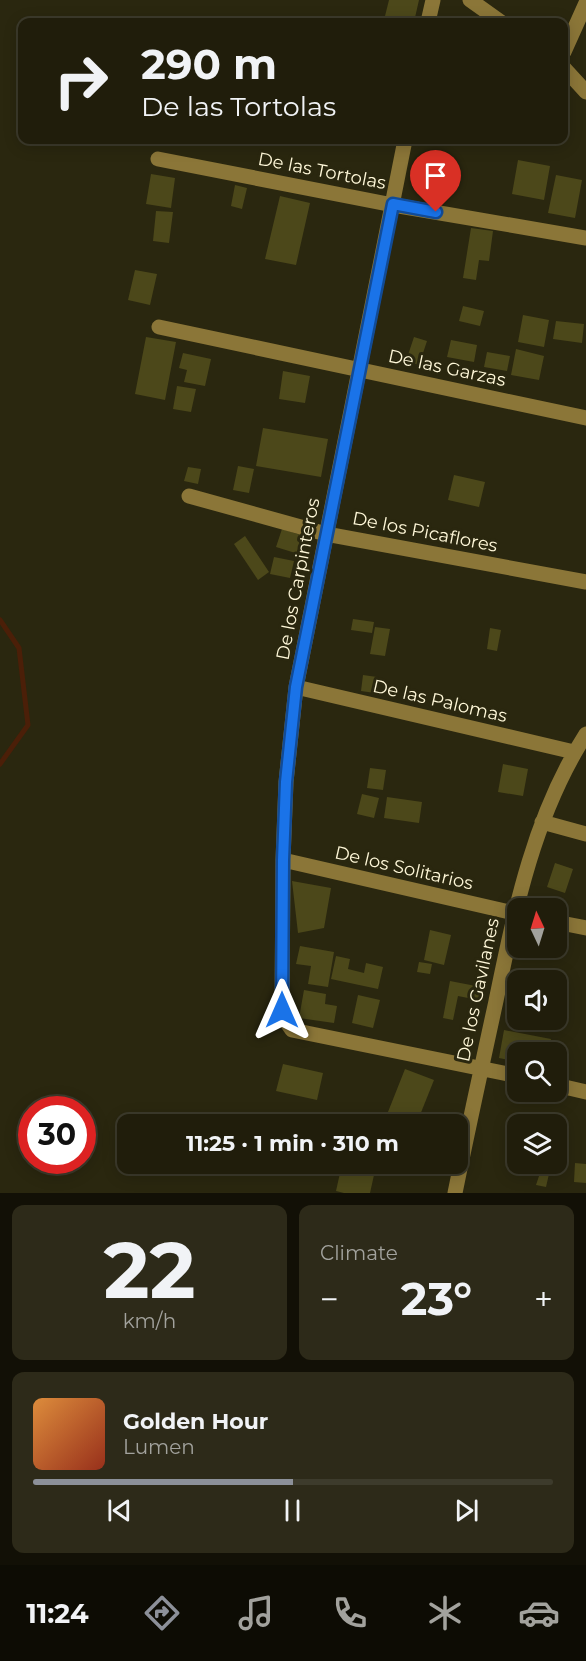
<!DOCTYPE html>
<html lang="en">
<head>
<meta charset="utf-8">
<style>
  body { margin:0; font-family:Montserrat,sans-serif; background:#2d2a19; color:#f1f3f6; height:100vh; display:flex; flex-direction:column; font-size:22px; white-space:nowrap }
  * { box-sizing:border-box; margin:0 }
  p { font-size:20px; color:#a2a29d }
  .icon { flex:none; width:33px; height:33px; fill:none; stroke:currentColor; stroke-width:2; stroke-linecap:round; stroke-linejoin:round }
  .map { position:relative; height:1193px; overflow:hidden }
  .side { display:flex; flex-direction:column; gap:12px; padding:12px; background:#121006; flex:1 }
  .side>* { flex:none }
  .guide { position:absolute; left:18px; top:18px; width:550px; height:126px; border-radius:12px; box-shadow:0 3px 15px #0003,0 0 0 2px #3d3b2c; background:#201d0b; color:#f1f3f6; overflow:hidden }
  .needle { width:39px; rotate:356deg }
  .controls { position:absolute; left:507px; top:898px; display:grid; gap:12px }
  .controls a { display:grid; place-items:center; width:60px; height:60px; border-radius:12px; background:#201d0b; box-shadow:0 3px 15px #0003,0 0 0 2px #3d3b2c; font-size:30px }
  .speed { position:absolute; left:18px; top:1096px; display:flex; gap:12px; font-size:30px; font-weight:700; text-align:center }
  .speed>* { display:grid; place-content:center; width:78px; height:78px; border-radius:50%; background:#201d0b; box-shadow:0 3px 15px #0003,0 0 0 2px #3d3b2c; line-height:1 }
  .speed .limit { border:9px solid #d22; background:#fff; color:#111 }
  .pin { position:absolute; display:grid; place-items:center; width:51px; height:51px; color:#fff; margin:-62px -26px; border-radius:50% 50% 50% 0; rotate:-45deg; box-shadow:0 0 6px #0007 }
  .pin .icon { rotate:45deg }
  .me { position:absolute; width:66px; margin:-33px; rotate:0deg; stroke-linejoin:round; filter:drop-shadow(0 0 4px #0008) }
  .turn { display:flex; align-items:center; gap:21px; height:126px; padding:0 24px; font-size:27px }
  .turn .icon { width:78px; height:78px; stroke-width:2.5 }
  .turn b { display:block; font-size:42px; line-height:51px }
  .big { font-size:45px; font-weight:700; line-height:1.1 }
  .side .card { flex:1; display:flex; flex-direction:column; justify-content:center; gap:9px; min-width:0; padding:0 21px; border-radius:12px; background:#2d2a19 }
  .side .dial { align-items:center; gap:0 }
  .dial b { font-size:78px; line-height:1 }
  .song { display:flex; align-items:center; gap:18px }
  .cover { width:72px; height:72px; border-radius:9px; background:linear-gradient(135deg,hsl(30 70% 55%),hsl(10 70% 35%)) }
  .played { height:6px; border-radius:3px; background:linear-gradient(90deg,#8c9099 50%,#3d3b2c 50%) }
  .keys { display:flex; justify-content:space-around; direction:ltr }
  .heat { display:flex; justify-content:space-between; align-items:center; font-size:33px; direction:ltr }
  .side .tiles { flex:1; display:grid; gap:12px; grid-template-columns:1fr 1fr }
  .card:last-child { grid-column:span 2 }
  .trip { position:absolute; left:117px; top:1114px; width:351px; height:60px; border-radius:12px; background:#201d0b; box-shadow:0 3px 15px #0003,0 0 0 2px #3d3b2c; font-weight:700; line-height:60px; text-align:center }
  .tabs { display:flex; height:96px; justify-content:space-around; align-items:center; background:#0d0c04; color:#a2a29d }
  .tabs .icon { width:42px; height:42px }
  .tabs .selected { color:#8c9099 }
  .tabs b { font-size:27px; color:#f1f3f6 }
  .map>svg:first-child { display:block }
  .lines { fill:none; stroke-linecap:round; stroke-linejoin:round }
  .stream { stroke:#4b1f08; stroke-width:5 }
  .building { fill:#4c481a }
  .minor { stroke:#8b7638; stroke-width:15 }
  .route-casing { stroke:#114b97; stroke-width:15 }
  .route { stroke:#1a73e8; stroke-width:10 }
  .labels { text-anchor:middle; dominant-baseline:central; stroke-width:6; stroke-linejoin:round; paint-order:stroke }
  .street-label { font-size:18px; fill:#fff8d9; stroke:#2a270f }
</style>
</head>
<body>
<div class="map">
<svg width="586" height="1193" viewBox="0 0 586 1193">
  <rect width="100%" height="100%" fill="#2a270f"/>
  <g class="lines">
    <!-- stream -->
    <path class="stream" d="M0,620L19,648L28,725L0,764"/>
  </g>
  <!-- building -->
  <path class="building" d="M389,0H419L414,22L384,20Z
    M518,160L550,166L544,200L512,194Z
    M151,174L175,178L171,208L146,204Z
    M556,175L582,180L575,218L548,213Z
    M235,185L247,188L242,209L231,206Z
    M280,196L310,203L296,265L265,259Z
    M156,211L173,212L169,243L153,241Z
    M471,228L493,231L489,261L479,260L476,280L463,278Z
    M135,270L157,274L150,305L128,300Z
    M463,306L484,311L480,326L459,321Z
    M523,315L549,320L544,347L518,342Z
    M556,321L584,324L582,343L553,339Z
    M146,337L176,342L165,400L135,394Z
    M414,337L427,341L419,365L406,361Z
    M451,340L477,345L474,362L447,357Z
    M516,349L544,356L539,380L511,375Z
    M487,352L510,356L507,371L484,367Z
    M183,353L211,359L205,386L184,382L187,370L179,368Z
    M283,371L310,376L305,403L279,399Z
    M177,386L196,389L191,412L173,409Z
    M263,428L328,439L321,477L256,466Z
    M238,466L254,469L249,493L233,490Z
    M188,467L201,469L198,484L184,481Z
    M454,475L485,482L479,507L448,500Z
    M282,529L310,538L305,556L276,547Z
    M245,536L269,572L258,580L234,544Z
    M274,557L294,561L290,578L270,574Z
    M353,619L374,622L372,633L351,630Z
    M375,627L390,629L385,656L370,654Z
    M490,628L501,630L497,651L487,649Z
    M363,675L377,677L375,693L361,691Z
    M503,764L528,769L523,796L498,792Z
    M370,768L386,770L383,790L367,788Z
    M362,794L379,798L374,818L357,814Z
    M387,797L422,802L419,823L384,818Z
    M555,863L573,869L565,893L547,887Z
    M292,881L331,888L324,928L298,933Z
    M430,930L451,935L444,965L424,960Z
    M300,946L334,952L328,987L308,984L311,966L296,964Z
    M336,956L350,959L348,969L364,973L366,963L383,967L378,989L331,979Z
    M419,962L432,964L430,974L417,972Z
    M450,981L481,987L478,1000L458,996L453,1020L443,1018Z
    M304,990L326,994L325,1004L337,1006L334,1023L299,1018Z
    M358,995L380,1000L373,1028L352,1023Z
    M504,1030L551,1039L548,1053H518V1062L499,1058Z
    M283,1064L323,1073L317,1100L276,1091Z
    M405,1069L434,1080L416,1125H407L386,1117Z
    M575,1163L586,1164V1183L574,1182Z
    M342,1164H367L376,1166L370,1193H344L336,1191Z
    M415,1164H435L433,1172L414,1168Z
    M540,1173L549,1174L546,1187L536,1185Z"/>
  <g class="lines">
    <!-- minor -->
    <path class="minor" d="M470,0L501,22
      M428,22L433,0
      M564,52L586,3
      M564,68L586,92
      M405,140L296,687L286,782L283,860L282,1010L285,1020L292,1030L518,1076
      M158,159L393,205L586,238
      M159,327L586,418
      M189,496L326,534L586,582
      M296,687L574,752
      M542,822L586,834
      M283,860L518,914
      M556,922L586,928
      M556,1085L586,1092
      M455,1193C468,1129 482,1065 496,1001C515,909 534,815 586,734"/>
  </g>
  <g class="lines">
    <defs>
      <path id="route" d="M282,1010L283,860L286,782L296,687L393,204L436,212"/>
    </defs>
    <!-- route casing -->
    <use href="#route" class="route-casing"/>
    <!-- route -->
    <use href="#route" class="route"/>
  </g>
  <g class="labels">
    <!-- street labels -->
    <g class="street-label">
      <text transform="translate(322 171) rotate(11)">De las Tortolas</text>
      <text transform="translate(447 368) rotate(12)">De las Garzas</text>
      <text transform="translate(425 532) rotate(11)">De los Picaflores</text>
      <text transform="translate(298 579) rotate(-79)">De los Carpinteros</text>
      <text transform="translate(440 701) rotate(13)">De las Palomas</text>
      <text transform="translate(404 868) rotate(13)">De los Solitarios</text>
      <text transform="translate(478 990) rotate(-78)">De los Gavilanes</text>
    </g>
  </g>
</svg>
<div class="controls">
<a><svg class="needle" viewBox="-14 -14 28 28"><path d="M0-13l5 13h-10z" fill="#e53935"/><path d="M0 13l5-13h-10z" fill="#a2a29d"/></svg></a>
<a><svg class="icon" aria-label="sound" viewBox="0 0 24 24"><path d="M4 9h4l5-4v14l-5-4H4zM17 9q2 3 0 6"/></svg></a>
<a><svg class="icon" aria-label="search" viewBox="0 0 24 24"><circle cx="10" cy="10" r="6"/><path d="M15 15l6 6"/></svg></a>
<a><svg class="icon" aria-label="layers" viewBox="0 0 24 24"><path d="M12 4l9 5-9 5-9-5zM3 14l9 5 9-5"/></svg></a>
</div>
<div class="speed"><div class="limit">30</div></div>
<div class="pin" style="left:436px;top:212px;background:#d93025"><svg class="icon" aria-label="arrive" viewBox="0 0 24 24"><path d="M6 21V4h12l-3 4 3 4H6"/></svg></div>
<svg class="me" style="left:282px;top:1010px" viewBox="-20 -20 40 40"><path d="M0-17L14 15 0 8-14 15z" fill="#1a73e8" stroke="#fff" stroke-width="4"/></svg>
<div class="trip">11:25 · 1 min · 310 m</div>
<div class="guide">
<div class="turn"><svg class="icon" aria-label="right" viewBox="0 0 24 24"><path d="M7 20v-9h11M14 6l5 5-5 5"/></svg><div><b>290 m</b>De las Tortolas</div></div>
</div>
</div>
<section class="side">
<div class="tiles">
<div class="card dial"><b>22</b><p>km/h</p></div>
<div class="card"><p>Climate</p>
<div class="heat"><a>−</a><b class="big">23°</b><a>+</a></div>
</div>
<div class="card">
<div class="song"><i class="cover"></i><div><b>Golden Hour</b><p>Lumen</p></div></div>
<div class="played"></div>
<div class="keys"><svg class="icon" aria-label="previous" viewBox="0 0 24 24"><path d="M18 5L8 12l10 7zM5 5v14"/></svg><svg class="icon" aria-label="pause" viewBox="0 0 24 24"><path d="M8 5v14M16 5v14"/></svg><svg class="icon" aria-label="next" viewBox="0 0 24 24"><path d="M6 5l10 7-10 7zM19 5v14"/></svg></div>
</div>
</div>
</section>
<nav class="tabs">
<b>11:24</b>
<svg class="icon selected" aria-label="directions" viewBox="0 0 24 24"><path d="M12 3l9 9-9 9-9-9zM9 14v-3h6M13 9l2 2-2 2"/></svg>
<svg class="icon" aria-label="music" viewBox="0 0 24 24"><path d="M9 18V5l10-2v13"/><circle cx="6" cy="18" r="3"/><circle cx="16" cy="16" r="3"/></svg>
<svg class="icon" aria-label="phone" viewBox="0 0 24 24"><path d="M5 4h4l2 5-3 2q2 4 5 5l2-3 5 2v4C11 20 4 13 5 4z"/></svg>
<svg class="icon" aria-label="climate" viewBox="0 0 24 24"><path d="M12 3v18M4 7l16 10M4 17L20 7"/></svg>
<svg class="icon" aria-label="car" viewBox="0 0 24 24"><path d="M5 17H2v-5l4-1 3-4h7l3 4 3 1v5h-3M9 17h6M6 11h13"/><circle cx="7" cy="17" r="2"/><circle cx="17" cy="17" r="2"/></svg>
</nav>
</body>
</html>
